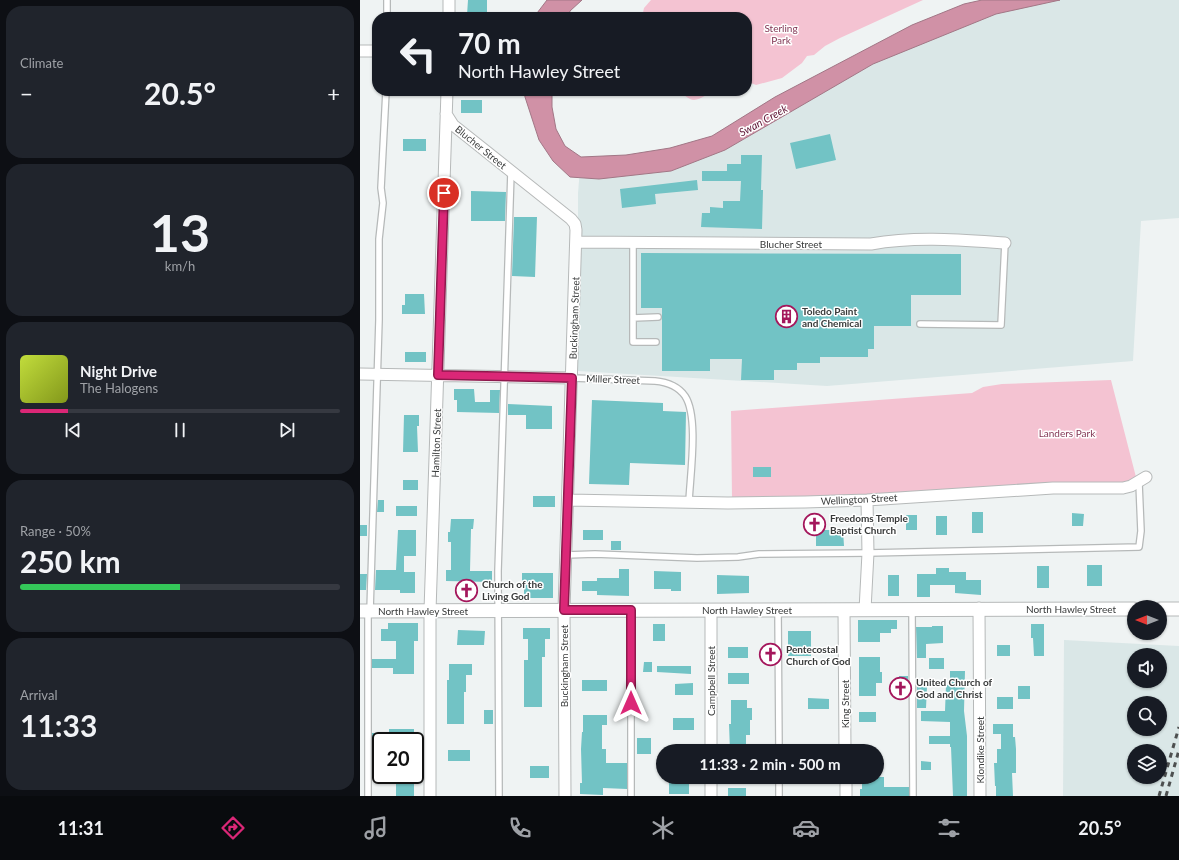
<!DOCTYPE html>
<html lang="en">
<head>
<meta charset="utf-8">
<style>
  body { margin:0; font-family:Lato,sans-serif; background:#20242c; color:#f1f3f6; height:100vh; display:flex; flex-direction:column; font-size:15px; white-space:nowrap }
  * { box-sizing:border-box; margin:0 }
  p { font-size:13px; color:#9ea1a6 }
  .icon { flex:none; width:22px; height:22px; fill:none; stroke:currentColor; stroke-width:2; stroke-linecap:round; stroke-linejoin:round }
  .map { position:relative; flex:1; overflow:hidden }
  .sheet { display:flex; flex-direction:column; gap:6px; padding:6px; background:#0d0f14; width:360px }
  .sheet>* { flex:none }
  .hud { position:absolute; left:12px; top:12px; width:380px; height:84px; border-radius:16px; box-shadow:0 1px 3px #0004; background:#171b24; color:#f1f3f6; overflow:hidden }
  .needle { width:26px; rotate:270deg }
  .tools { position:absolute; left:767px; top:600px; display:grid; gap:8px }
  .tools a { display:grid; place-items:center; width:40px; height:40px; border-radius:50%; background:#171b24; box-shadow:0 1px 3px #0004; font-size:20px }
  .speed { position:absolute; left:12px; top:732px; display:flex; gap:8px; font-size:20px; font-weight:700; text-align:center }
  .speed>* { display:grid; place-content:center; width:52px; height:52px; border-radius:50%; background:#171b24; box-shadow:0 1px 3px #0004; line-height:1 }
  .speed .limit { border:2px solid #111; border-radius:6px; background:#fff; color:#111 }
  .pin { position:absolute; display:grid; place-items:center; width:34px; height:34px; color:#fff; margin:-17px; border:2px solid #fff; border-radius:50%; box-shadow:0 1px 4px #0007 }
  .me { position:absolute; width:44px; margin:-22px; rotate:0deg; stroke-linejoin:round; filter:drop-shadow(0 0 3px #0008) }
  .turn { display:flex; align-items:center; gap:14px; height:84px; padding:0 20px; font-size:18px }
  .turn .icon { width:52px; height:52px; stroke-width:2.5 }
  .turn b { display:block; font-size:28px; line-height:34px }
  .big { font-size:30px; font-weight:700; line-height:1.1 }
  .sheet .tile { flex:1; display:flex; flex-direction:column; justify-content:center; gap:6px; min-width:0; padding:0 14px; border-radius:16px; background:#20242c }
  .sheet .dial { align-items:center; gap:0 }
  .dial b { font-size:52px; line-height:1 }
  .song { display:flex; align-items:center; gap:12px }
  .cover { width:48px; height:48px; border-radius:6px; background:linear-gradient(135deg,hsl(70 70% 55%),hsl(70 70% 35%)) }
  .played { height:4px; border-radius:2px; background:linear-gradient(90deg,#db2777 15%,#363941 15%) }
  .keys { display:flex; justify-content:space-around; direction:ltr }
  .heat { display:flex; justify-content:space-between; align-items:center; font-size:22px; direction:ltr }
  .charge { height:6px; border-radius:3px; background:linear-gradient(90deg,#34c759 50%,#363941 0) }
  .trip { position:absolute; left:296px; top:744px; width:228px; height:40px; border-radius:20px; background:#171b24; box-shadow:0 1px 3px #0004; font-weight:700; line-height:40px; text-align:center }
  .dock { display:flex; height:64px; justify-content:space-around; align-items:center; background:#090b0e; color:#9ea1a6 }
  .dock .icon { width:28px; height:28px }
  .dock .on { color:#db2777 }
  .dock b { font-size:18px; color:#f1f3f6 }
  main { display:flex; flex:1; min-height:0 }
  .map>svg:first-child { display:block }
  .built { fill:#dae7e7; fill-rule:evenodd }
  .green { fill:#f4c3d2 }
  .water { fill:#d091a6; stroke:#a27786 }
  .building { fill:#72c3c5 }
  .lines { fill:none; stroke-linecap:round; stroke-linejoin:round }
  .service-casing { stroke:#b6b9b9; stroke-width:8 }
  .minor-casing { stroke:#b6b9b9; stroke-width:13 }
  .tertiary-casing { stroke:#b6b9b9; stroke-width:15 }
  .service { stroke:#fff; stroke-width:5.5 }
  .minor { stroke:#fff; stroke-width:11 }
  .tertiary { stroke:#fff; stroke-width:13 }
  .rail { stroke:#4e5050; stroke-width:3; stroke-dasharray:5 5; stroke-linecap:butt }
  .route-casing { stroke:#8e194d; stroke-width:10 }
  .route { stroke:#db2777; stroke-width:7 }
  .labels { text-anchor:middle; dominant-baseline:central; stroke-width:3; stroke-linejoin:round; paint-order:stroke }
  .park-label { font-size:10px; fill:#823654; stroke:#fff }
  .street-label { font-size:10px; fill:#383a3a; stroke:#fff }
  .poi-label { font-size:10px; font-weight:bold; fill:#383a3a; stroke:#fff; text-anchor:start }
  .water-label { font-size:11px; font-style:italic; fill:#5f1536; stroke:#fff }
</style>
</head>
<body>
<main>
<section class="sheet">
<div class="tile"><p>Climate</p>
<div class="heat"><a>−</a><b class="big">20.5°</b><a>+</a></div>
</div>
<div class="tile dial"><b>13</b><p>km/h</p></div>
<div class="tile">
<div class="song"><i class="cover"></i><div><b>Night Drive</b><p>The Halogens</p></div></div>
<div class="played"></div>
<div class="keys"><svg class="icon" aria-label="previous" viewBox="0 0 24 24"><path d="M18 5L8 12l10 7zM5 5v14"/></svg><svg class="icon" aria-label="pause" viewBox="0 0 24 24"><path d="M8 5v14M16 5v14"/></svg><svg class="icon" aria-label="next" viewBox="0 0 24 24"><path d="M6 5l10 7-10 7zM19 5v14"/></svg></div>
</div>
<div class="tile"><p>Range · 50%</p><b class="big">250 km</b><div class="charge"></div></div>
<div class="tile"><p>Arrival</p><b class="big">11:33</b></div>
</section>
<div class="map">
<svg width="819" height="796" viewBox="0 0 819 796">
  <rect width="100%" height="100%" fill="#eff3f3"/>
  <!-- built -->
  <path class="built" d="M623,0H819V218L781,221L773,361L467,386L218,371V193L221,157L266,155L310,148L352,136L415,97L552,25L604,4Z
    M704,640L819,646V796H703ZM774,655H800V681H774ZM774,703H800V729H774ZM774,751H800V777H774Z"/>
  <!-- green -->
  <path class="green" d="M291,0H563L480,38L465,46L454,55L447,56L442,63L422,78L396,85L391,83L387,85V17H282L284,8Z
    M318,91H355C347,93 338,103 330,99C326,97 322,93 318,91Z
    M751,380L777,481L770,484L500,495L372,499L371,411L612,393L623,387L642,384Z"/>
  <!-- water -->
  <path class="water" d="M187,0H222L210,11L208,17H174Z
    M622,0H700L636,14L513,64L365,150L311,171L239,179L210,177L193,161L179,140L165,97L164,91H192V107L196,129L205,146L221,157L266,155L310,148L352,136L415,97L552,25L604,4Z"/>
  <!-- building -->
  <path class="building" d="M108,0H127V15H107Z
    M101,100H122V113H101Z
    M470,134L476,160L436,169L430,143Z
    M43,139H66V151H43Z
    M381,155H402L401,190H403L402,229L341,227L342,213H350V207L363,208V201H380L381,181H342V171H367V164H381Z
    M337,180L338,190L295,194L296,204L262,208L260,189Z
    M111,191L146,192L145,221H111Z
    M154,217H177L175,277L152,276Z
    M281,253L601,254V295H551V326H514V349H508V357H460V363H437V370H414V380H381L382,359H350V371H302V308H281Z
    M45,294H64L65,314H42V305H45Z
    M45,352H66V362H45Z
    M94,389H114L115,402H130V390H140L139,413L97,412V400H94Z
    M232,400L303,403V411L326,412L325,465L270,463L269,485L229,484Z
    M148,404L192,406V429H166V415H148Z
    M44,415H59V426H57L58,452H43Z
    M393,467H411V477H393Z
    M43,480H58V490H43Z
    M173,496H195V507H173Z
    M18,500H24V512H17Z
    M36,506H57V516H36Z
    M612,512H623V533H612Z
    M712,513L724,514L723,526H712Z
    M546,515H557V530H546Z
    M576,516H587V535H576Z
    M91,519H114L113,529H111L110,571H132V582L86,581V570H91V542H88V532H90Z
    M0,525H7V536H0Z
    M38,530H56V556H44V572H55V593H40V590H15L16,570H36Z
    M223,530H243V540H223Z
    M456,530H483L484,546H456Z
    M251,541H261V550H251Z
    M727,565H742V586H727Z
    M677,566H689V588H677Z
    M576,568H589V572H606V580H621V595L595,593V585H570V597H557V574H576Z
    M259,569H269V596L237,595V591H222V581H237V578H259Z
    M294,571L321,572V591H311V589H294Z
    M162,573H193V598H164V584H162Z
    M0,574H7L6,590H0Z
    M357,575L389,576V593L357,594Z
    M528,575H539V596H528Z
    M498,620H537V629H531V633H520V642H498Z
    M28,623H58V641H54V674H33V668H12V659H36V641H21V629H28Z
    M293,624H305V641H293Z
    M671,624H684V656H674L673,638H671Z
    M572,626H583V643L566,644V658H557L556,627H572Z
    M163,628H190V639H185V657H182V707H164V660H168V639H163Z
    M98,630L125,631L124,645H97Z
    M428,631H451V656H428Z
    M637,645H650V656H637Z
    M368,647H388V658H368Z
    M499,657H520V672H522V683H516V696H499Z
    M569,658H584V669H569Z
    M284,662H292V672H283Z
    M89,664H112V675H106V692H104V724H87V680H89Z
    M297,666H331V674L297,672Z
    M590,671H605L604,711L607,736V796H593L591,747H590V744H569V736H590V722L561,721V711H585L586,685H590Z
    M368,673H389V684H368Z
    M539,676H548V696H539Z
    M222,680H247V691H222Z
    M333,683V695H315V684Z
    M658,686H670V699H658Z
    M557,687H567L566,708H557Z
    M637,697H653V709H637Z
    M448,698L469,699V709H448Z
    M371,700H387V708H392V720H390V735H386V751H370L369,724H371Z
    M124,710H133V724H124Z
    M499,712H516V722H499Z
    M223,715H247V725H242V749H246V763H267V789L243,788V795L220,794V783H222L221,749L222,732H223Z
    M313,718H334V730H313Z
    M633,724H653V737H655L656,749V773H652L653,796H636V786H635L634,763H637V749H641V734H633Z
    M29,729H54V741H21V743H12V733H29Z
    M277,738H291V754H277Z
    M88,750H110V761H88Z
    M561,761L571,762V770H561Z
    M170,766H189V778H170Z
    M36,775H54V796H36Z
    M502,777H524V787H549V796H500V789H502Z
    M309,783H329V794H309Z
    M368,788H386V796H368Z"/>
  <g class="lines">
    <defs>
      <path id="service" d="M27,17V0
        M273,242V342H296
        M273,318L298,317
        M560,324L641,325L645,243
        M212,378L295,381C306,382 318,386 325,396C339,417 330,476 329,502
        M206,555L235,554L337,558L378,557L399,554L508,553L779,547L781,531L779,483
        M271,610V796
        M418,610L419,751
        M552,610L553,796
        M8,611V796
        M10,611L19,320V239L23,203L21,188L26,91
        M419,777V796
        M139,796L138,571L151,172"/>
      <path id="minor" d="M89,17V0
        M0,51H17
        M86,114L93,125L211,219L215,224L216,230L204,610L205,796
        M216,242L511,244C556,236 600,240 645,243
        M0,374L212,378
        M208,500L368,503L445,502L507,500L693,488H763L771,486L786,477
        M619,608L620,796
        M351,610V751
        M484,610L485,751
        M505,610L508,553L507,500
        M351,777V796
        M486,777V796
        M70,796V611L87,91"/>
      <path id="tertiary" d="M800,609H819
        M0,611L774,609"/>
    </defs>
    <!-- service casing -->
    <use href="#service" class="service-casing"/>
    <!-- minor casing -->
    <use href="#minor" class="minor-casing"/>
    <!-- tertiary casing -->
    <use href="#tertiary" class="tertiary-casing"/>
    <!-- service -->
    <use href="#service" class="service"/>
    <!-- minor -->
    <use href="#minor" class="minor"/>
    <!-- tertiary -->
    <use href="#tertiary" class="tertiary"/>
    <!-- rail -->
    <path class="rail" d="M799,796L819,727
      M806,796L819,750"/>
  </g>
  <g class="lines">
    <defs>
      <path id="route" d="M84,193L78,375L212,378L204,610H271V703"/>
    </defs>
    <!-- route casing -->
    <use href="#route" class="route-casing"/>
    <!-- route -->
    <use href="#route" class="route"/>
  </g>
  <!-- icons -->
  <defs>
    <symbol id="building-ring" viewBox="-11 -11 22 22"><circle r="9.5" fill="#fff" stroke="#a4175c" stroke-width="1.5"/><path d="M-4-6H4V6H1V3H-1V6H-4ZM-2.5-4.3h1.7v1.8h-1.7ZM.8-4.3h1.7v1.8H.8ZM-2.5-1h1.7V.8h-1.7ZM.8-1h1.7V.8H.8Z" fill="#a4175c"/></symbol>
    <symbol id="church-ring" viewBox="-11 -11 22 22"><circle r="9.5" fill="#fff" stroke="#a4175c" stroke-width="1.5"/><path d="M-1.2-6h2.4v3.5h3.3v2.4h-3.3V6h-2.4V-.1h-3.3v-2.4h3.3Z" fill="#a4175c"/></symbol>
  </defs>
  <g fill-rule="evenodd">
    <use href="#building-ring" x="414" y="304" width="25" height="25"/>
    <use href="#church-ring" x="442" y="512" width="25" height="25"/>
    <use href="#church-ring" x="94" y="578" width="25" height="25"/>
    <use href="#church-ring" x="398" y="642" width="25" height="25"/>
    <use href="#church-ring" x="528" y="676" width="25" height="25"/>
  </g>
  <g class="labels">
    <!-- park labels -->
    <g class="park-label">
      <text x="421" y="28">Sterling<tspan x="421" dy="12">Park</tspan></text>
      <text x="707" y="433">Landers Park</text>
    </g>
    <!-- street labels -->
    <g class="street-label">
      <text transform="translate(121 147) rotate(39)">Blucher Street</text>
      <text x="431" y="244">Blucher Street</text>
      <text transform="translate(214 318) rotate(-88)">Buckingham Street</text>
      <text transform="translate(253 379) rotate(2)">Miller Street</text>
      <text transform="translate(76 443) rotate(-88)">Hamilton Street</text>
      <text transform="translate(499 499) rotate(-3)">Wellington Street</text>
      <text x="711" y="609">North Hawley Street</text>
      <text x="387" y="610">North Hawley Street</text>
      <text x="63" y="611">North Hawley Street</text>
      <text transform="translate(204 666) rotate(-90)">Buckingham Street</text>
      <text transform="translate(351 681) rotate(-90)">Campbell Street</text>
      <text transform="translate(485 704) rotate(-90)">King Street</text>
      <text transform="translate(620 750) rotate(-90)">Klondike Street</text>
    </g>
    <!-- poi labels -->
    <g class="poi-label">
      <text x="442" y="311">Toledo Paint<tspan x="442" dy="12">and Chemical</tspan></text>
      <text x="470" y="518">Freedoms Temple<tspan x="470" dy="12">Baptist Church</tspan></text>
      <text x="122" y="584">Church of the<tspan x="122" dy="12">Living God</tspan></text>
      <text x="426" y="649">Pentecostal<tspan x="426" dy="12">Church of God</tspan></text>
      <text x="556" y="682">United Church of<tspan x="556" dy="12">God and Christ</tspan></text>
    </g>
    <!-- water labels -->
    <g class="water-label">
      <text transform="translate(403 120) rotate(-29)">Swan Creek</text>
    </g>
  </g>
</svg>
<div class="tools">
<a><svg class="needle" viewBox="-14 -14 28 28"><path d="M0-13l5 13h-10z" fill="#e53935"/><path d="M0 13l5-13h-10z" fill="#9ea1a6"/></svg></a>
<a><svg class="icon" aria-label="sound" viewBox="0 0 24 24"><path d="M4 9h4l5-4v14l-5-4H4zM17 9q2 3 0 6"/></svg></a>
<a><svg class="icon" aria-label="search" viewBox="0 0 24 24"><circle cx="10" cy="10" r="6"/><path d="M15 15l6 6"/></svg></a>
<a><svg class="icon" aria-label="layers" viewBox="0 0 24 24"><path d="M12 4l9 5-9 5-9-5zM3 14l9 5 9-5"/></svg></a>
</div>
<div class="speed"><div class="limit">20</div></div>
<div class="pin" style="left:84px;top:193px;background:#d93025"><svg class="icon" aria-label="arrive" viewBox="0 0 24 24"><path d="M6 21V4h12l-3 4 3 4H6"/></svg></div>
<svg class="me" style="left:271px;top:703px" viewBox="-20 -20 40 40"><path d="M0-17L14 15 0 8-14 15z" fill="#db2777" stroke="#fff" stroke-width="4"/></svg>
<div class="trip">11:33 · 2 min · 500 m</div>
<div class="hud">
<div class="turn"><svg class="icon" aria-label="left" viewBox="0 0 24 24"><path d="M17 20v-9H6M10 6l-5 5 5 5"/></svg><div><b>70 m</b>North Hawley Street</div></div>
</div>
</div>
</main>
<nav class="dock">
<b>11:31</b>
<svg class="icon on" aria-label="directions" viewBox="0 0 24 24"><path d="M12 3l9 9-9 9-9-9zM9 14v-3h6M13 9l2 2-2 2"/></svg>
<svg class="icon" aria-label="music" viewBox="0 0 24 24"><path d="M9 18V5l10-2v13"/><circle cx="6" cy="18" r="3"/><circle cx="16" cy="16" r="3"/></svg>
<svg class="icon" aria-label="phone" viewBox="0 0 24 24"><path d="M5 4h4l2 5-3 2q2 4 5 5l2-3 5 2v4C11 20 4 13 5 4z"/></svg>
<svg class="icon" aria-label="climate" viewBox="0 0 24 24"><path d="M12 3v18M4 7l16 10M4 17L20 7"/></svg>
<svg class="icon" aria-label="car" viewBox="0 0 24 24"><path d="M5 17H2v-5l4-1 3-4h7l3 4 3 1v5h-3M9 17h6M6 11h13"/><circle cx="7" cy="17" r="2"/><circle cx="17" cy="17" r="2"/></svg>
<svg class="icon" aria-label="filters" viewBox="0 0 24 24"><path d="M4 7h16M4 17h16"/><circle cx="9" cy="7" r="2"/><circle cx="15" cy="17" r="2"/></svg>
<b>20.5°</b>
</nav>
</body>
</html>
